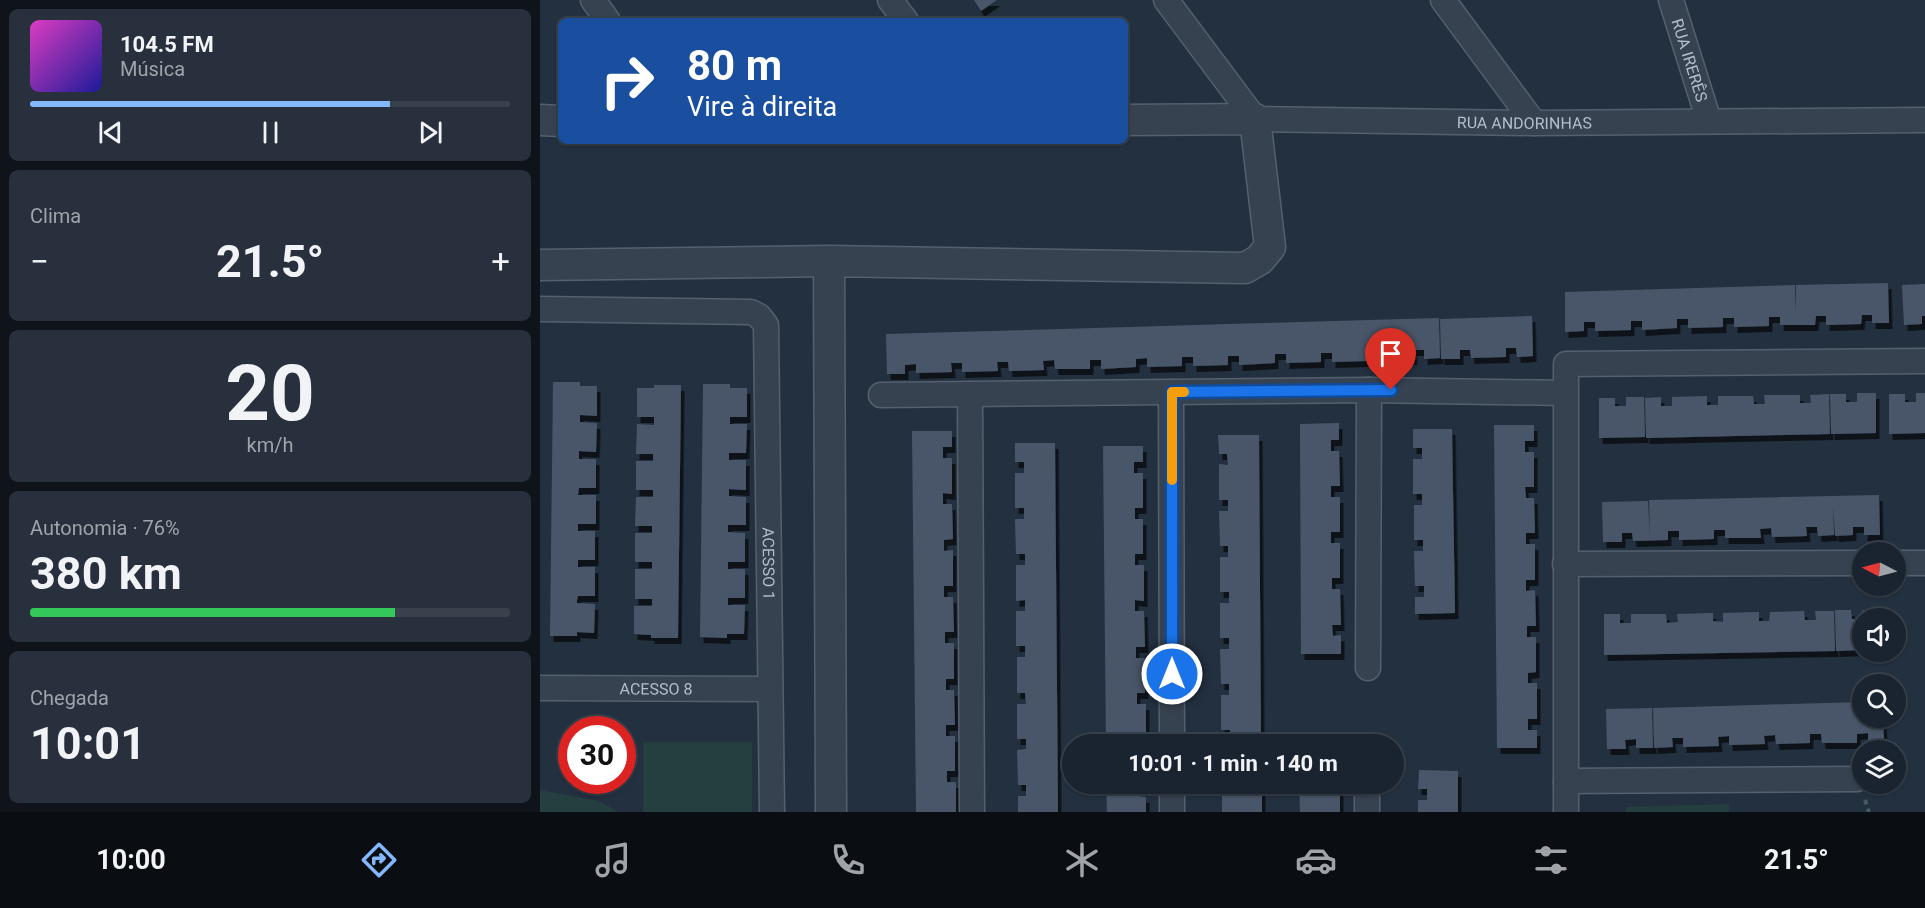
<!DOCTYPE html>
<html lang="pt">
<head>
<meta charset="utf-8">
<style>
  body { margin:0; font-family:Roboto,sans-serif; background:#27303c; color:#f1f3f6; height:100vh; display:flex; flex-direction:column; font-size:22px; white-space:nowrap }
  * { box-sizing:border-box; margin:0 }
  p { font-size:20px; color:#9fa4ab }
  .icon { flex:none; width:33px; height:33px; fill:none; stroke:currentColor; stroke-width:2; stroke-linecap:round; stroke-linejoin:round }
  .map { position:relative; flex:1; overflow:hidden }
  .side { display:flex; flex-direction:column; gap:9px; padding:9px; background:#0e141a; width:540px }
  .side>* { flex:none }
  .hud { position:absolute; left:18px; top:18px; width:570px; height:126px; border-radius:9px; box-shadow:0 2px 4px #0004,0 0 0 2px #38414c; background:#1a4fa0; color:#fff; overflow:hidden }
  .needle { width:39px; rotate:276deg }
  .fabs { position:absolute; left:1312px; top:542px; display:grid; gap:12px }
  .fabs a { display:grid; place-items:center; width:54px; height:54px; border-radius:50%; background:#1a2430; box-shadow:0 2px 4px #0004,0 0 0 2px #38414c; font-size:30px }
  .speed { position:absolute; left:18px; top:716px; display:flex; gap:12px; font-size:30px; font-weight:700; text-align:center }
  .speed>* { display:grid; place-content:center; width:78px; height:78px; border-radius:50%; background:#1a2430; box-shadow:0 2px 4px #0004,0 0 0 2px #38414c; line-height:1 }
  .speed .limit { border:9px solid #d22; background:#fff; color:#111 }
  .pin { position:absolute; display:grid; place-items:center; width:51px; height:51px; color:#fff; margin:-62px -26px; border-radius:50% 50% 50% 0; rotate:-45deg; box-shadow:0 0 6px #0007 }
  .pin .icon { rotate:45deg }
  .me { position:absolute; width:66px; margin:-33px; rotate:0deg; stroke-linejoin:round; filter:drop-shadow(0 0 4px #0008) }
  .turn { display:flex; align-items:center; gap:21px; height:126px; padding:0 30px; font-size:27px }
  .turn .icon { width:78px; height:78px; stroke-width:2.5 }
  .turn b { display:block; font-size:42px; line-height:51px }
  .big { font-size:45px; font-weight:700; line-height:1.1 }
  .side .tile { flex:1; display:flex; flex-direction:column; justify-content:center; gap:9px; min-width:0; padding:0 21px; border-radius:9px; background:#27303c }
  .side .dial { align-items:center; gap:0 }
  .dial b { font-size:78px; line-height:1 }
  .song { display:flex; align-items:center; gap:18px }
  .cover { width:72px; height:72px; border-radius:9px; background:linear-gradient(135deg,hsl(310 70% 55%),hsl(240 70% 35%)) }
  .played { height:6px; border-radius:3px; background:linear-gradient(90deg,#84b8fe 75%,#38414c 75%) }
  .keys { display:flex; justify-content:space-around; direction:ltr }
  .heat { display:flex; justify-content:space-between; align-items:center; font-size:33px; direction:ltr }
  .charge { height:9px; border-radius:4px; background:linear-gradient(90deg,#34c759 76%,#38414c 0) }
  .trip { position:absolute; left:522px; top:734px; width:342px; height:60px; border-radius:30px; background:#1a2430; box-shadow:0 2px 4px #0004,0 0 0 2px #38414c; font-weight:700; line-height:60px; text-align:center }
  .tabs { display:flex; height:96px; justify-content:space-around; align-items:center; background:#0a0e13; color:#9fa4ab }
  .tabs .icon { width:42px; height:42px }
  .tabs .active { color:#84b8fe }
  .tabs b { font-size:27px; color:#f1f3f6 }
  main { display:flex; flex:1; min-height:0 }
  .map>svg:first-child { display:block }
  .green { fill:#253f41 }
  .building { fill:#485769; filter:url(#shadow) }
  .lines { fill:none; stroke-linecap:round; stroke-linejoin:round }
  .minor-casing { stroke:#55606e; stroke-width:27 }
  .tertiary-casing { stroke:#55606e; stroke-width:33 }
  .path { stroke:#435c5e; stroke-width:4; stroke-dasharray:4.5 4.5; stroke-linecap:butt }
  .minor { stroke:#374250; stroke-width:24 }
  .tertiary { stroke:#374250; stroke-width:30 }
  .route-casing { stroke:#114b97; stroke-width:15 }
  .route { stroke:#1a73e8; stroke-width:10 }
  .slow { stroke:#f59e0b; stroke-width:10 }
  .labels { text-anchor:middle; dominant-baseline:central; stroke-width:6; stroke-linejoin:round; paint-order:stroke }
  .street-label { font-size:16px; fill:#b3bdcb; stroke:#1c2735 }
</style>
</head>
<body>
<main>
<section class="side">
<div class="tile">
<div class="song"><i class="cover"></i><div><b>104.5 FM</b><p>Música</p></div></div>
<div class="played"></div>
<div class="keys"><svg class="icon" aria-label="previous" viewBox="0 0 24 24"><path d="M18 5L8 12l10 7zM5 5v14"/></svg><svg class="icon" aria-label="pause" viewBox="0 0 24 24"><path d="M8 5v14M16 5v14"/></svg><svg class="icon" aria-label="next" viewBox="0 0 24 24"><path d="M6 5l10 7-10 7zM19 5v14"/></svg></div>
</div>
<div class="tile"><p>Clima</p>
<div class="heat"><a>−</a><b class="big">21.5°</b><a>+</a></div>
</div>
<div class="tile dial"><b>20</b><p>km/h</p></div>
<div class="tile"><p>Autonomia · 76%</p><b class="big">380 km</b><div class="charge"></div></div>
<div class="tile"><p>Chegada</p><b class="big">10:01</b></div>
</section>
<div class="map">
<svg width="1385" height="812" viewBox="0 0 1385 812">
  <defs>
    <filter id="shadow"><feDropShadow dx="3.5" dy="6" stdDeviation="0" flood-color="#0009"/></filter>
  </defs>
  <rect width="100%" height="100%" fill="#233040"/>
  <!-- green -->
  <path class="green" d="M103,742H212V812H103Z
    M0,790L59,801L78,812H0Z
    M1189,804V812H1086V807Z"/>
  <!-- building -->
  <path class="building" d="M434,0H457L441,11Z
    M1348,283L1349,323H1332V315H1322L1321,324L1286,325V316H1276L1275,325H1240V317H1229V326L1194,327V318H1183V327L1148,328V319H1137V328L1102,330V321H1091V330L1055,331V322H1044V331L1025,332V292L1255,285L1256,314V285Z
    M1385,284V316H1382V324L1364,325L1362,285Z
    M992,316L993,356L977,357L976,348H966V357L931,358L930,350H920V359H901L900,319Z
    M899,318L900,358L884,359V350H873L874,359L838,360V352H827V361L792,362V353H781V362L746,363V354H735V363L699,365V356H688V365L653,366V357H642V366L607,367V358L596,359V367L561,369V360H550V369H515L514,360L503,361L504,370L469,371L468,362H457L458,371L422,372V363H411L412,372L376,373V364L365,365V374H347L346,334Z
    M13,382H40V386H57V416L40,415V422L57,423L56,452L39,451V459H56V488H39L38,495H56V524H38V531H55V560H38V567H55V596H38L37,600V603L55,604L54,633L37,632V636H10Z
    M163,384H190V388H207V417H190V424H207L206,453H189V460H206V490L189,489V496L206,497V525H188V532L205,533V562H188V569H205V598H188V605H205L204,634H187V638L160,637Z
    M114,385H141L138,638H111V635L94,634V606H112V599H95V569H112V562H95V533H112V526H95L96,497H113V490H96V461H113V454H96L97,424L114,425V417H97V388H114Z
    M1317,393H1336V433L1291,434L1290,394H1306V402H1317Z
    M1376,393H1385V433L1349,434V394H1365V402H1376Z
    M1289,394L1290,434L1106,438L1105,398L1121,397V406H1132V397L1167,396V405H1178V396H1213L1214,404H1225L1224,395H1260V403H1271L1270,395Z
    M1086,397H1104L1105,437L1059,438V398H1075V406H1086Z
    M799,423V440H791V451H799L800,486H791V497H800V532H791V543H800V578H792V589H800L801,625H792L793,636L801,635V654H761L760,424Z
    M954,425H994V441H985V452H994V487H985L986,498H994L995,533H986V544H995V580H986V591L995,590L996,626H987V637H996V672L988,673V683H997V719H988V730H997V748H957Z
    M873,429H912L915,613L875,614V597H884V586H875L874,551H883V540H874V505H882V494H873V459H882V448H873Z
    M372,431H412V447H403V458H412V494L403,493V504H412L413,539L404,540V551L413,550V586H404V597H413L414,632H405V643H414V679H406V690H414L415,725H406V736H415V771H407V782H416V812H376Z
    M678,435H719L721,744H681V741H690V730H681V695H689V684H681L680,649H689V638H680V603H689V592H680V557H688V546H680L679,511H688V500H679V464L688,465L687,454H679Z
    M475,443H515L518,812H478V796H486V785H478L477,750L486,749V739H477V704H486L485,693H477V657H485V646H476V611H485V600L476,601V565H485V554H476L475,519H484V508H475V473H484V462H475Z
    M563,446H603V462H594V473H603V508H595V519H603V554H595V565H604V601L595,600V611H604L605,647H596V658H605V693H597V704H606V740H597V744H566Z
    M1339,495L1340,535H1324V527H1313V535L1295,536L1293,504L1294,535L1278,536L1277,527H1266L1267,536L1232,537L1231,528L1220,529L1221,538H1185V530H1174V539L1139,540V531H1128V540L1093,541L1092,533H1082V542H1063L1062,502L1108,501L1110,538L1109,500Z
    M1295,610H1311L1312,619H1323V650L1296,651Z
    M1322,610H1341V618H1322Z
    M1264,611L1265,620H1276L1275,611H1294L1295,651L1064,655V614H1080V623H1091V614H1126L1127,623L1138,622L1137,614L1173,613V621L1183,622V613L1219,612V621H1229L1230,612Z
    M1323,702V717H1343L1344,742H1328V733L1317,734V743H1282L1281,734H1270V743L1236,744L1235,735L1224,736L1225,744L1189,745V736L1178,737L1179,746L1143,747V738H1132L1133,747L1114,748L1113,708Z
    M1112,708L1113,748H1096V739L1085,740L1086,749H1067L1066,709Z
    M879,770L918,771V812H878V800H887V789H878Z
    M566,783H606V786H598L597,796L606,797V812H567Z
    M691,783H722V812H682V787L691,788Z
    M759,783H791V788H800V812H760Z"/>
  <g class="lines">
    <defs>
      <g id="minor">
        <path d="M53,0L68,21"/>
        <path d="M350,0L366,21"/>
        <path id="s1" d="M626,0L715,119L994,123L1385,120"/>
        <path d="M903,0L994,123"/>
        <path id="s2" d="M1131,0L1169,121"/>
        <path id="s3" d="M0,309L211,312L219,316L226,325L232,812"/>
        <path d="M631,392L632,744"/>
        <path d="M430,394L432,812"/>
        <path d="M341,395L829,390L1025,393"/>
        <path d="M1356,563H1385"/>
        <path d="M1025,564L1323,563"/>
        <path d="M828,668L829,390"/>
        <path id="s4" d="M0,688L230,689"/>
        <path d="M1026,781L1317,779"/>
        <path d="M632,783V812"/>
        <path d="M827,812V783"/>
        <path d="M1026,812V364L1385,361"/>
      </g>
      <path id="tertiary" d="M0,120L21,121
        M289,261L291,812
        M0,265L289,261L705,268L719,260L730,247L715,119L585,120"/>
    </defs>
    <!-- minor casing -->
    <use href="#minor" class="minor-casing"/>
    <!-- tertiary casing -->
    <use href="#tertiary" class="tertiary-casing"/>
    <!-- path -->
    <path class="path" d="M1325,800L1329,812"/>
    <!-- minor -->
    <use href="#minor" class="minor"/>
    <!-- tertiary -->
    <use href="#tertiary" class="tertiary"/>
  </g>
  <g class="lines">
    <defs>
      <path id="route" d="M632,674V392L851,390"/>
    </defs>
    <!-- route casing -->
    <use href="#route" class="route-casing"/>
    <!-- route -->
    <use href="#route" class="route"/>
    <!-- slow -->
    <path class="slow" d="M632,480V392H644"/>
  </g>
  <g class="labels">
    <!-- street labels -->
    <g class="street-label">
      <text stroke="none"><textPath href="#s2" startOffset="63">RUA IRERÊS</textPath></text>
      <text stroke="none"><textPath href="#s1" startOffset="418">RUA ANDORINHAS</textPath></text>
      <text stroke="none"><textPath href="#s3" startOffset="470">ACESSO 1</textPath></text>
      <text stroke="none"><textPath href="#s4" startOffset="116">ACESSO 8</textPath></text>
    </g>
  </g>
</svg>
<div class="fabs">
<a><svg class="needle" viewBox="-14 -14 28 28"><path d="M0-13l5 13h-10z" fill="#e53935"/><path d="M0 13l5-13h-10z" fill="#9fa4ab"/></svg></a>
<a><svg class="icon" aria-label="sound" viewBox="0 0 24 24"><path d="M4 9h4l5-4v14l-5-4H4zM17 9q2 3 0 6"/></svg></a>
<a><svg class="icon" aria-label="search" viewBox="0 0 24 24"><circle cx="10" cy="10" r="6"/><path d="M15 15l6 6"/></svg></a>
<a><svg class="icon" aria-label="layers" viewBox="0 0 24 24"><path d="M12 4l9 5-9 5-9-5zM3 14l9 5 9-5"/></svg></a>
</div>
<div class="speed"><div class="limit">30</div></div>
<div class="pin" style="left:851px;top:390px;background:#d93025"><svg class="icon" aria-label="arrive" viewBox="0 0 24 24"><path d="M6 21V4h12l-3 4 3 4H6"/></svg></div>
<svg class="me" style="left:632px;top:674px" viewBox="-20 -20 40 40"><circle r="17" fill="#1a73e8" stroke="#fff" stroke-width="3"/><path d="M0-11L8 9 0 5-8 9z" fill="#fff"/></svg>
<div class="trip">10:01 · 1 min · 140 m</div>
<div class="hud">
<div class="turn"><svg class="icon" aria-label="right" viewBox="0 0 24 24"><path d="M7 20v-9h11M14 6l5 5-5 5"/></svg><div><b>80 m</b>Vire à direita</div></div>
</div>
</div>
</main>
<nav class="tabs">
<b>10:00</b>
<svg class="icon active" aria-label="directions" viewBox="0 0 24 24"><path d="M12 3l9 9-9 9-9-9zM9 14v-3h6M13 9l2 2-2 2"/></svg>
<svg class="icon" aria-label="music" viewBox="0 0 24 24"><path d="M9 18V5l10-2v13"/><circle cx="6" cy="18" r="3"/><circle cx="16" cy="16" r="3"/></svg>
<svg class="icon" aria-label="phone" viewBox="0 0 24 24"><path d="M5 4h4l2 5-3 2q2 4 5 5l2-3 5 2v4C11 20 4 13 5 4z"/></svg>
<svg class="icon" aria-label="climate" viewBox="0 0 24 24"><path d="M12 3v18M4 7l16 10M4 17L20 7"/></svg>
<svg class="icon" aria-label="car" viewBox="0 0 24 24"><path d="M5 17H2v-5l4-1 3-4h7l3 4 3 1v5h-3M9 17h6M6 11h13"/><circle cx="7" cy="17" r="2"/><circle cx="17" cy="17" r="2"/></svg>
<svg class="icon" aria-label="filters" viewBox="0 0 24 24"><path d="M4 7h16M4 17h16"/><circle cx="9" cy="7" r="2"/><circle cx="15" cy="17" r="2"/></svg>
<b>21.5°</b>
</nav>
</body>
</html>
